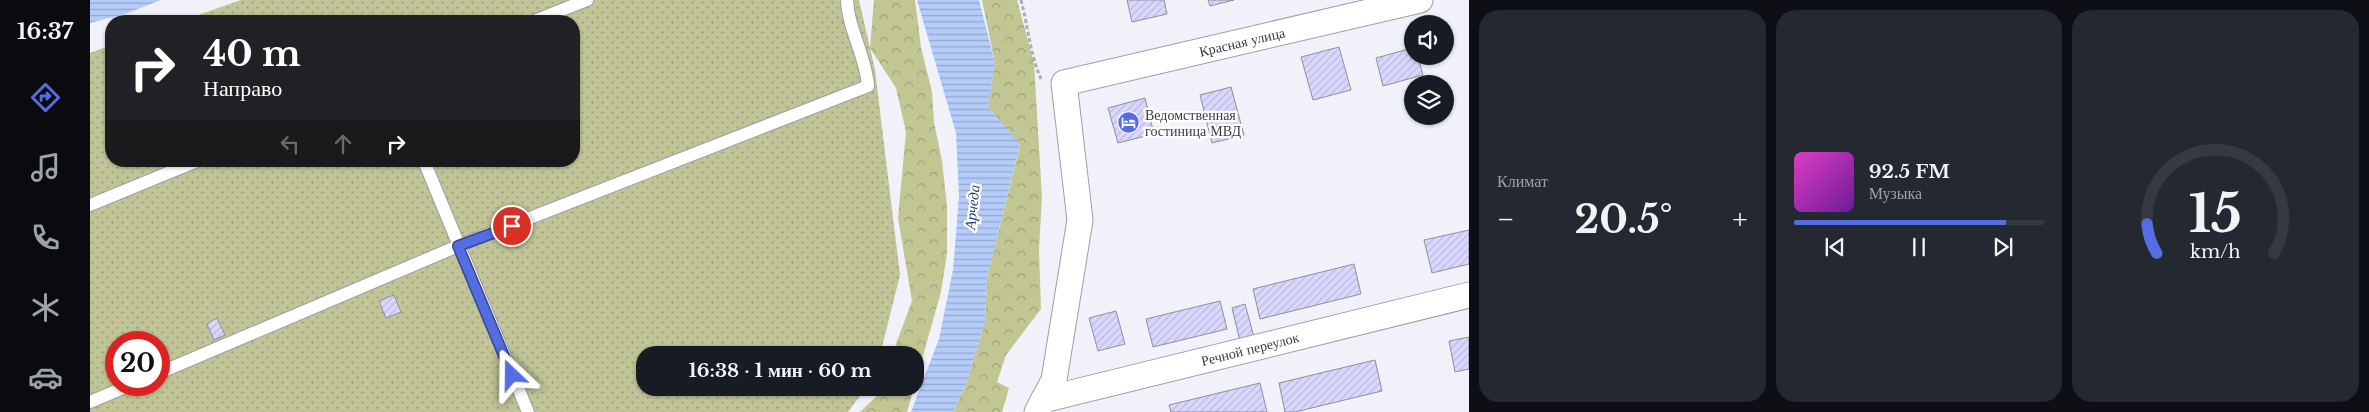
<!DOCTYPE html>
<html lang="ru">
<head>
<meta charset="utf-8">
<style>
  body { margin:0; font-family:"Libre Baskerville",serif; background:#242831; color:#f1f3f6; height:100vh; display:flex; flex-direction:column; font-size:19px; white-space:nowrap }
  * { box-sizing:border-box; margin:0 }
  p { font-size:16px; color:#9ea1a6 }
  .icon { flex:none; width:28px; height:28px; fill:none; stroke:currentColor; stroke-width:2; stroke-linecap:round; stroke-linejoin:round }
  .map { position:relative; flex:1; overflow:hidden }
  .panel { display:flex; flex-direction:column; gap:10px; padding:10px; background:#0d0f14; width:900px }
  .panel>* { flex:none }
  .top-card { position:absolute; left:15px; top:15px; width:475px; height:152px; border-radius:20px; box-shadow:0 1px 4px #0004; background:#202124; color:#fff; overflow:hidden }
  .fabs { position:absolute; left:1314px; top:15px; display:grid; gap:10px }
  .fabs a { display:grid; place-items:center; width:50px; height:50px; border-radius:50%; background:#171b24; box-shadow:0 1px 4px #0004; font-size:25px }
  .speed { position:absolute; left:15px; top:331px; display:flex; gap:10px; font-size:25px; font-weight:700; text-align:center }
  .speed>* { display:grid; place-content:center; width:65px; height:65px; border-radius:50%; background:#171b24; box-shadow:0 1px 4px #0004; line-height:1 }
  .speed .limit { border:8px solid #d22; background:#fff; color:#111 }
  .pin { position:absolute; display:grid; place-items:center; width:42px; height:42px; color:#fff; margin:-21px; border:2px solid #fff; border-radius:50%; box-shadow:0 1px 5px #0007 }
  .me { position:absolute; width:55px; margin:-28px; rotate:337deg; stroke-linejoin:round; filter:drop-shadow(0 0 4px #0008) }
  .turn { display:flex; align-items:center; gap:18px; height:105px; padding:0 15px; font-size:22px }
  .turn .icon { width:65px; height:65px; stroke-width:2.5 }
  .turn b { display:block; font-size:35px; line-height:42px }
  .lanes { display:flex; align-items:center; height:48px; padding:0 15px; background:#0003; justify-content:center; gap:25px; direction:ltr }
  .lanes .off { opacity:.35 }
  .big { font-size:38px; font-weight:700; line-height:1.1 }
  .panel .tile { flex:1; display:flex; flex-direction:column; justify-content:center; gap:8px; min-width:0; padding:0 18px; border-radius:20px; background:#242831 }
  .panel .dial { align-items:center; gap:0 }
  .dial svg { height:130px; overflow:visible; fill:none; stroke:#363941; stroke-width:7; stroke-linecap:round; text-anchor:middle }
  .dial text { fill:#f1f3f6; stroke:none }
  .song { display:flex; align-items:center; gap:15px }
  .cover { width:60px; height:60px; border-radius:8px; background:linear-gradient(135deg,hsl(310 70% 55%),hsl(280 70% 35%)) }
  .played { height:5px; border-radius:2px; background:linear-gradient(90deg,#546de2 85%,#363941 85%) }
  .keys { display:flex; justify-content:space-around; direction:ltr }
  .heat { display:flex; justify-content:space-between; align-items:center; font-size:28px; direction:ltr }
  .panel .tiles { flex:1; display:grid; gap:10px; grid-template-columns:repeat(3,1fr) }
  .trip { position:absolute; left:546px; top:346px; width:288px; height:50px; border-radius:20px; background:#171b24; box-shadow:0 1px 4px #0004; font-weight:700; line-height:50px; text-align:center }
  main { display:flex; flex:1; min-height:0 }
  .tab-bar { display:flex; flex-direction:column; width:90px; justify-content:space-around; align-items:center; background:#090b0e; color:#9ea1a6 }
  .tab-bar .icon { width:35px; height:35px }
  .tab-bar .active { color:#546de2 }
  .tab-bar b { font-size:22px; color:#f1f3f6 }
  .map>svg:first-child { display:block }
  .grass { fill:url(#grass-dots); fill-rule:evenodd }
  .forest { fill:url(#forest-crowns) }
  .water { fill:url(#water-rules) }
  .building { fill:url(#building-hatch); stroke:#908f97 }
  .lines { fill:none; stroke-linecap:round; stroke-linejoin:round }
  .lane-casing { stroke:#9e9fa7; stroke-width:14 }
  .street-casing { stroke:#9e9fa7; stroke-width:27 }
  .path { stroke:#adadb4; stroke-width:3; stroke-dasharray:4 2.5; stroke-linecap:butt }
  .lane { stroke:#fff; stroke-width:12 }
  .street { stroke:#fff; stroke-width:25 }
  .route-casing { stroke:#374793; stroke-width:12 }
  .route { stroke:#546de2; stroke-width:9 }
  .labels { text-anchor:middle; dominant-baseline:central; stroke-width:4.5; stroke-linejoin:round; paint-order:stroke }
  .street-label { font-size:14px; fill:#3c3c3f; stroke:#fff }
  .poi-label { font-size:14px; fill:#3c3c3f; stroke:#fff; text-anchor:start }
  .water-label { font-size:15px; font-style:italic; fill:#223d73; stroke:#fff }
</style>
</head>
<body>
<main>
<nav class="tab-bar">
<b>16:37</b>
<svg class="icon active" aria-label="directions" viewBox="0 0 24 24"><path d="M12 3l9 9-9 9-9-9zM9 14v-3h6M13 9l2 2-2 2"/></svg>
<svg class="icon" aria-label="music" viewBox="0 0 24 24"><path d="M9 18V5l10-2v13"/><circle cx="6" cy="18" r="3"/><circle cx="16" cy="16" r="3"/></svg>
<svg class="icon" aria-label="phone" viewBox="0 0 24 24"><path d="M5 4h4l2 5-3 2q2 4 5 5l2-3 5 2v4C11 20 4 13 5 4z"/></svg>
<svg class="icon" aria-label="climate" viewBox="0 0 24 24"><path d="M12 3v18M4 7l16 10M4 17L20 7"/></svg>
<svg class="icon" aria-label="car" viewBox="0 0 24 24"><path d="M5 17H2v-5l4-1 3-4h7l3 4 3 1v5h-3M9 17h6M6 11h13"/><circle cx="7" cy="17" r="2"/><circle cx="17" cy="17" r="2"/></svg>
</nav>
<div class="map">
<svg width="1379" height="412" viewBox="0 0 1379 412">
  <defs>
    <pattern id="grass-dots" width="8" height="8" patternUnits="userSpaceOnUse" patternTransform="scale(1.25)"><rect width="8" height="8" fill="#c0c496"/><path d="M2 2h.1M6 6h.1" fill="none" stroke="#9da07c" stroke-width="1.8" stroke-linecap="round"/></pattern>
    <pattern id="forest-crowns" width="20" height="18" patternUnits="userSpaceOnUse" patternTransform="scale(1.25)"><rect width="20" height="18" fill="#c2c693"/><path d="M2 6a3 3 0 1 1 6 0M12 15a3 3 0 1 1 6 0" fill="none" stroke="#9fa279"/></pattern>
    <pattern id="water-rules" width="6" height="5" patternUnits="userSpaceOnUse" patternTransform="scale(1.25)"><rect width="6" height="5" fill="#b4ccf9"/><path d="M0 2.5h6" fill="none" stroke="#94a7cb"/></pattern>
    <pattern id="building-hatch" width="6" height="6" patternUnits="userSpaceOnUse" patternTransform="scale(1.25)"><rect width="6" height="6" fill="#dad7ff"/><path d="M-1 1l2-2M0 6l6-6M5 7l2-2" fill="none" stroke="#bcb9dc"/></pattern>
  </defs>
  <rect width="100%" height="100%" fill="#f0f1f9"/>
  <!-- grass -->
  <path class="grass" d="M151,0H769L785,70L810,275L790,355H555V388H776L758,412H0V53L21,45V161H484V21H91ZM26,342H69V385H26Z"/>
  <!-- forest -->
  <path class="forest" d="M784,0H825L831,47L842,92L844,122L852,161L857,206V253L851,292L825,384V355H802L822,301L808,218L816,132L806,88L780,48Z
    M892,0H927L944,63L952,198L949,249L951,309L916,355L907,382L919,388L912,412H863L876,384L895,322L897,278L930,145L898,107L905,63Z
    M795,388H824L817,412H770Z"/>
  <!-- water -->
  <path class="water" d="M0,0H71L35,14L0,23Z
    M827,0H889L905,63L898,107L930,144L897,278L895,322L876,384L863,412H821L849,339L863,270L869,196L866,133Z"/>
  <!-- building -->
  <path class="building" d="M1037,0H1074L1077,14L1042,22Z
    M1118,0H1144L1120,6Z
    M1249,47L1261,90L1223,100L1211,57Z
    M1322,48V56H1328L1333,75L1293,86L1286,58Z
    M1141,87L1154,135L1122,143L1110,95Z
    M1055,98L1064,134L1028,143L1018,108Z
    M1379,230V264L1342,273L1334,240Z
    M1264,264L1271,294L1170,319L1163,289Z
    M304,295L311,312L296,318L289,301Z
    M1130,301L1137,329L1063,347L1056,319Z
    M1155,304L1164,337L1150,341L1142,308Z
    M1026,311L1035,344L1008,351L999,318Z
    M127,318L135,335L124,340L117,324Z
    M1379,337V369L1365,372L1359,341Z
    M1285,360L1292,391L1205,412H1195L1189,383Z
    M1170,383L1177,412H1081L1079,405Z"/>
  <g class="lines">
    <defs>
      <path id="lane" d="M444,21L497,0
        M334,161L438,412
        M0,205L107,161
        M69,373L368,246L778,86C776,56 758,29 757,0
        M0,402L40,385"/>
      <path id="street" d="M953,400L1379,295
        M947,412L964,380L990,220L974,83L1330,0"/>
    </defs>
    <!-- lane casing -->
    <use href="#lane" class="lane-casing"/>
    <!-- street casing -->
    <use href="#street" class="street-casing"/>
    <!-- path -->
    <path class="path" d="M931,0C938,26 940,54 951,79"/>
    <!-- lane -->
    <use href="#lane" class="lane"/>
    <!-- street -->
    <use href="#street" class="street"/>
  </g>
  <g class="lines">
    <defs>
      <path id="route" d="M422,226L368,246L422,375"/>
    </defs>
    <!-- route casing -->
    <use href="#route" class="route-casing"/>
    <!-- route -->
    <use href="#route" class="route"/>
  </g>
  <!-- icons -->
  <defs>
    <symbol id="hotel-disc" viewBox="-11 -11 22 22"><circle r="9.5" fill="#546de2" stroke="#fff"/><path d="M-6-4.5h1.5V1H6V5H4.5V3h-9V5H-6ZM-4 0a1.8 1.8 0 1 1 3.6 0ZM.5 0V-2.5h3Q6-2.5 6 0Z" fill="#fff"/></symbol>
  </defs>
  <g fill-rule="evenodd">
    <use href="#hotel-disc" x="1026" y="110" width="25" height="25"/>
  </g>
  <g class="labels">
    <!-- street labels -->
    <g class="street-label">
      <text transform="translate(1152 42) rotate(-13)">Красная улица</text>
      <text transform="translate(1160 349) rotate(-14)">Речной переулок</text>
    </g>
    <!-- poi labels -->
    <g class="poi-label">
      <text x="1055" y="115">Ведомственная<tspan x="1055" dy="16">гостиница МВД</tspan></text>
    </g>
    <!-- water labels -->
    <g class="water-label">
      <text transform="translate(882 207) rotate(-84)">Арчеда</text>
    </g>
  </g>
</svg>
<div class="fabs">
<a><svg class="icon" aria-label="sound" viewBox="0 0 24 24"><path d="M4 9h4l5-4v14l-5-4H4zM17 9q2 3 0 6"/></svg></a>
<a><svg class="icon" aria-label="layers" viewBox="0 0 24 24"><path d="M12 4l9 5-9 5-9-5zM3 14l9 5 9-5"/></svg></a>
</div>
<div class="speed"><div class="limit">20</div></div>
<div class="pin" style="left:422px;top:226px;background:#d93025"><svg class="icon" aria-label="arrive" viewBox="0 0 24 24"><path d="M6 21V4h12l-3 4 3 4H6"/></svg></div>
<svg class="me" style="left:422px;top:375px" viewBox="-20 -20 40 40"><path d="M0-17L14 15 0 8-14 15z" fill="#546de2" stroke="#fff" stroke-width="4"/></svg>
<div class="trip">16:38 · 1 мин · 60 m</div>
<div class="top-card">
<div class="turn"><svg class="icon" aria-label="right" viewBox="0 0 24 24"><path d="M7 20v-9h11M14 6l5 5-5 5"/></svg><div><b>40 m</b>Направо</div></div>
<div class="lanes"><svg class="icon off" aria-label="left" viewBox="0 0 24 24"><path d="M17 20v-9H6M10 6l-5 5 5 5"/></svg><svg class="icon off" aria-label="ahead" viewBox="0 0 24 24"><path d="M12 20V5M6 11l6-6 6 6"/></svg><svg class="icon" aria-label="right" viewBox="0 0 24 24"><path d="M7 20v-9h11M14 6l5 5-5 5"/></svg></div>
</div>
</div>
<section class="panel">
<div class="tiles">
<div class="tile"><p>Климат</p>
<div class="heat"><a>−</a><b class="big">20.5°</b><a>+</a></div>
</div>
<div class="tile">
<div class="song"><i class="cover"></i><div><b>92.5 FM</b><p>Музыка</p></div></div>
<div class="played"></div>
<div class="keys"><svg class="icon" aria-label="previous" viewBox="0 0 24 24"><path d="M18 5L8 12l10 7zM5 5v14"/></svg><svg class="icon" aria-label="pause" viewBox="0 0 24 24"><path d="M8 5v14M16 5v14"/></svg><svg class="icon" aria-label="next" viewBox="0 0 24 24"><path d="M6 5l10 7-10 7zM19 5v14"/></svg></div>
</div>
<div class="tile dial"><svg viewBox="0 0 100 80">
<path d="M14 69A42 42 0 1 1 86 69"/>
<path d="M14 69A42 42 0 0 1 8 51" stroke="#546de2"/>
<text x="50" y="56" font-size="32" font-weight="700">15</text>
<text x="50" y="72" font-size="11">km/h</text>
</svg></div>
</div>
</section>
</main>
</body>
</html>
